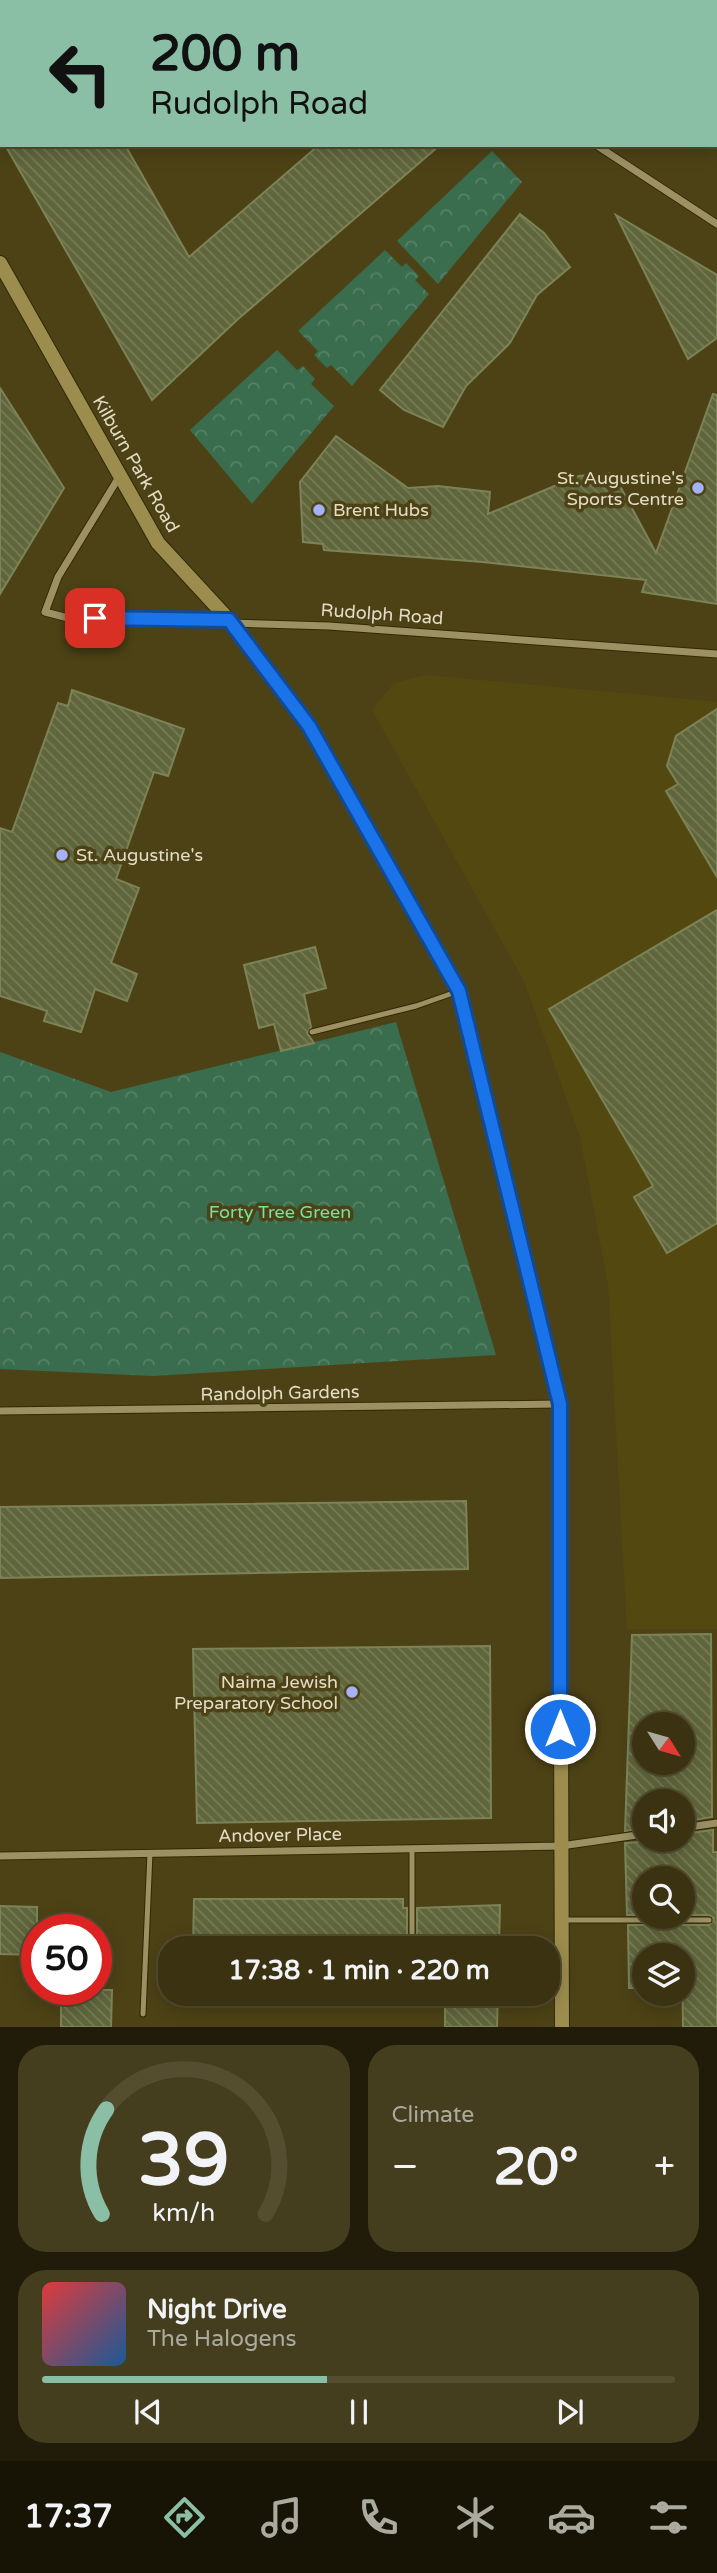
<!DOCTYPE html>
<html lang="en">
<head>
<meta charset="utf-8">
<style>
  body { margin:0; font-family:"Varela Round",sans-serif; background:#453e1e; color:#f1f3f6; height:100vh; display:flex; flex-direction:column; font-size:26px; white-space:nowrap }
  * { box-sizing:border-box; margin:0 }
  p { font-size:23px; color:#abaa9f }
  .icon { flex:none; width:38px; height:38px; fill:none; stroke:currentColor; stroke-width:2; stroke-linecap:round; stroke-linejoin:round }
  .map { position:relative; height:2027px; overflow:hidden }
  .panel { display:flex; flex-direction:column; gap:18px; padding:18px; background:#201c09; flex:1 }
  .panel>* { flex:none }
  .top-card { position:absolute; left:0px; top:0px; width:718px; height:147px; box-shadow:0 4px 18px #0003,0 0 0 2px #544d30; background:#8abfa5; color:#111; overflow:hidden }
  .needle { width:46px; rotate:127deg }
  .controls { position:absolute; left:632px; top:1712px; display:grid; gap:14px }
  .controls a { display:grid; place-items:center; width:63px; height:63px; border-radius:50%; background:#3a3210; box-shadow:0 4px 18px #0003,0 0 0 2px #544d30; font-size:35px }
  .speed { position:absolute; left:21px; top:1914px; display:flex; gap:14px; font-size:35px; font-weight:700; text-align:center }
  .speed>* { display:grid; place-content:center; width:91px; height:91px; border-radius:50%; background:#3a3210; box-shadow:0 4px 18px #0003,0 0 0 2px #544d30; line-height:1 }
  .speed .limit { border:10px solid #d22; background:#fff; color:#111 }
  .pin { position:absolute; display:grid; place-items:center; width:60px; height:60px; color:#fff; margin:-30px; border-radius:14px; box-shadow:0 4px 10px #0006 }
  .me { position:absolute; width:77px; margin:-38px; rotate:0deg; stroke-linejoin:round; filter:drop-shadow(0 0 5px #0008) }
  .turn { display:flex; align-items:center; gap:24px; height:147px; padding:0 35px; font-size:32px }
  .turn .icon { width:91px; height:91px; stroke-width:2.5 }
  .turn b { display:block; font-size:49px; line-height:60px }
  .big { font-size:52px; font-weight:800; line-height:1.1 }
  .panel .card { flex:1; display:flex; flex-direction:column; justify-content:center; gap:10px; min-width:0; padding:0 24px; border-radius:28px; background:#453e1e }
  .panel .dial { align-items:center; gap:0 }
  .dial svg { height:182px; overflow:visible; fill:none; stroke:#544d30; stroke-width:7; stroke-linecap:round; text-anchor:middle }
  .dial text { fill:#f1f3f6; stroke:none }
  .song { display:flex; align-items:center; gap:21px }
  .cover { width:84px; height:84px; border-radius:10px; background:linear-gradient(135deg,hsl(0 70% 55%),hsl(210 70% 35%)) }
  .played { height:7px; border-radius:4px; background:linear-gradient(90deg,#8abfa5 45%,#544d30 45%) }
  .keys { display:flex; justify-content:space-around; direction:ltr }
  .heat { display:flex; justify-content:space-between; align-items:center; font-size:38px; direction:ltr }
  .panel .tiles { flex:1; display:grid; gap:18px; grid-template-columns:1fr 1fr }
  .card:last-child { grid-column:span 2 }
  .trip { position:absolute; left:158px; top:1936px; width:402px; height:70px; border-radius:28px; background:#3a3210; box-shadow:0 4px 18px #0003,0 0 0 2px #544d30; font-weight:800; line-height:70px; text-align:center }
  .menu { display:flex; height:112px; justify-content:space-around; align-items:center; background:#171406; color:#abaa9f }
  .menu .icon { width:49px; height:49px }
  .menu .active { color:#8abfa5 }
  .menu b { font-size:32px; color:#f1f3f6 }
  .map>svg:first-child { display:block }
  .built { fill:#544811 }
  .park { fill:url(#park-crowns) }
  .building { fill:url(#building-back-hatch); stroke:#7c8357; stroke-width:2; fill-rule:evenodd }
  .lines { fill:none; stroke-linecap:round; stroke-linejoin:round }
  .service-casing { stroke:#312907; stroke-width:7 }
  .minor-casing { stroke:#312907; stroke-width:9 }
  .secondary-casing { stroke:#312907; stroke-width:16 }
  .service { stroke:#9d9164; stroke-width:5 }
  .minor { stroke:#9d9164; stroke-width:7 }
  .secondary { stroke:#9c8d4e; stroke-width:14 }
  .route-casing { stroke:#114b97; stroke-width:18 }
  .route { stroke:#1a73e8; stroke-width:12 }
  .poi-dot { fill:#a4b2fc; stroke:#4d4216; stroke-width:2.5 }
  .labels { text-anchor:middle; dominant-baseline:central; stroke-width:7; stroke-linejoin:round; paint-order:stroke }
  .street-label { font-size:18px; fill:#e3ddc6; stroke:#4d4216 }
  .poi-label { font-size:18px; fill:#e3ddc6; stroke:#4d4216; text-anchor:end }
  .park-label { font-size:18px; fill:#7ae0a2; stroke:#4d4216 }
</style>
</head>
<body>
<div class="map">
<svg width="717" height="2027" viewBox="0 0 717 2027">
  <defs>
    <pattern id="park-crowns" width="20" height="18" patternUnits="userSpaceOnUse" patternTransform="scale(1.75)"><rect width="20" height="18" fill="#3a6d4e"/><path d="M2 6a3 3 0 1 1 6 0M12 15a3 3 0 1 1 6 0" fill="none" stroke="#568166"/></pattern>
    <pattern id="building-back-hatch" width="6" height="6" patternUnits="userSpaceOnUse" patternTransform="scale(1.75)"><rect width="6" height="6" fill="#60663b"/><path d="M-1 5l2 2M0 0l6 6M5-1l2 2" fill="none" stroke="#777b56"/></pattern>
  </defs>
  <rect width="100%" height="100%" fill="#4d4216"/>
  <!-- built -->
  <path class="built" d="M426,675L717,702V1629H627L608,1284L580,1136L524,981L372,710L394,683Z"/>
  <!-- park -->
  <path class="park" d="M492,151L522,182L438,284L397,241Z
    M385,250L402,267L406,263L419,276L415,280L429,294L352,386L331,365L327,368L314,355L318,351L298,331Z
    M277,350L297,370L303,366L315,379L311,384L334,406L252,504L190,430Z
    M396,1022L496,1355L153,1376L0,1369V1052L111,1092Z"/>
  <!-- building -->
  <path class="building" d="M5,145H125L189,257L319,145H440L237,320L152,400Z
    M520,214L544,233L570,267L537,295L510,343L466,386L443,427L404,410L380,390Z
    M616,215L717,275V338L688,359Z
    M0,388L64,488L0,594Z
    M713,394L717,395V604L642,592L646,580L483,562L324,550L323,544L303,542L300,482L336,436L408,488L438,486L490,492L488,514L578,476L613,473L656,553Z
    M72,690L184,729L168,776L154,772L116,879L139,888L111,963L137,974L127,1001L95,989L81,1032L44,1021L47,1011L0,996V828L12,832L58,703L68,706Z
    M717,709V877L666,791L678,784L667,766L676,736Z
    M717,910V1223L667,1253L634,1197L653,1186L549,1009Z
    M315,947L326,988L304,994L311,1027L307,1033L314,1043L281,1051L274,1024L259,1028L244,965Z
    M466,1501L468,1569L0,1578V1507Z
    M711,1634L712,1817L682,1822V1801H644V1828L625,1831L632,1635ZM644,1724H682V1762H644Z
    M490,1646L491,1818L197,1823L193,1649Z
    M713,1830V1852H717V2027H683L682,1955H644V1988H629L628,1925H709L714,1918L709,1915H682V1878H644V1915H627L625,1843L682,1839V1834Z
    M194,1899H403V1908H407V1948H193Z
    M500,1905L499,1948H417V1908Z
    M0,1906L37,1907V1955L0,1954Z
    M61,1990H112L111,2027H61Z
    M445,1993H498L497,2027H445Z"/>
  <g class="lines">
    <defs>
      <path id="service" d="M312,1032L416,1006L456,992
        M562,1920H709
        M412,1948V1849
        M143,2014L150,1853"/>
      <path id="minor" d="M460,0L461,2
        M605,2L606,0
        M596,145L717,224
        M119,477L58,577L45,612L68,618L329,626L717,654
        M0,1411L559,1404
        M682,1828L717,1823
        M0,1856L561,1846L644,1834"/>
      <path id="secondary" d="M0,263L158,543L229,620L309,726L459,991L560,1404L562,2027"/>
    </defs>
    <!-- service casing -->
    <use href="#service" class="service-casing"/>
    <!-- minor casing -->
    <use href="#minor" class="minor-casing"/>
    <!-- secondary casing -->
    <use href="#secondary" class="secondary-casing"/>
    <!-- service -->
    <use href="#service" class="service"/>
    <!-- minor -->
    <use href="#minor" class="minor"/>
    <!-- secondary -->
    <use href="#secondary" class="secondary"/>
  </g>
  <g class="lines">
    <defs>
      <path id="route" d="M95,618L229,620L309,726L459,991L560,1404V1729"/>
    </defs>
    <!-- route casing -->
    <use href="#route" class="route-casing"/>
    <!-- route -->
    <use href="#route" class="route"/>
  </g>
  <!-- markers -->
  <g class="poi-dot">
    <circle cx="698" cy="488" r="7"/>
    <circle cx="319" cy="510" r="7"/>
    <circle cx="62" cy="855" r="7"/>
    <circle cx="352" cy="1692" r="7"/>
  </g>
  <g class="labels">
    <!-- street labels -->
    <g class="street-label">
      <text transform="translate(136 464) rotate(60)">Kilburn Park Road</text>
      <text transform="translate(382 614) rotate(4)">Rudolph Road</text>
      <text transform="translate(280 1393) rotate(-1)">Randolph Gardens</text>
      <text transform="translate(280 1835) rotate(-1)">Andover Place</text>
    </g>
    <!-- poi labels -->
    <g class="poi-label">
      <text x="684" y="478">St. Augustine's<tspan x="684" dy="21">Sports Centre</tspan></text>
      <text x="333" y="510" text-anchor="start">Brent Hubs</text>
      <text x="76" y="855" text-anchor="start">St. Augustine's</text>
      <text x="338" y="1682">Naima Jewish<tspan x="338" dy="21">Preparatory School</tspan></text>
    </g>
    <!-- park labels -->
    <g class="park-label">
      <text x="280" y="1212">Forty Tree Green</text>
    </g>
  </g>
</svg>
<div class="controls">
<a><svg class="needle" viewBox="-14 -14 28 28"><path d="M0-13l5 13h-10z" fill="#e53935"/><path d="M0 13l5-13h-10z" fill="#abaa9f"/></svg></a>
<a><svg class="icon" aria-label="sound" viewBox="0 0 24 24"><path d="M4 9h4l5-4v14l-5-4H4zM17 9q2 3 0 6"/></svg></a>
<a><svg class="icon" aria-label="search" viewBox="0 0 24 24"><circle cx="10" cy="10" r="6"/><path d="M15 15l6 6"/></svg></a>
<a><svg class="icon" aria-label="layers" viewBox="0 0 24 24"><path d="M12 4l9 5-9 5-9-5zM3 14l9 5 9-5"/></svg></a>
</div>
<div class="speed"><div class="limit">50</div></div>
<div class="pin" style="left:95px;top:618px;background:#d93025"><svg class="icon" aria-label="arrive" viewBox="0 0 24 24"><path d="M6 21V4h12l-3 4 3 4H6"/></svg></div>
<svg class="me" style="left:560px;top:1729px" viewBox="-20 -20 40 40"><circle r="17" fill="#1a73e8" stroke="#fff" stroke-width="3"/><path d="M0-11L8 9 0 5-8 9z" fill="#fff"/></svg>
<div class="trip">17:38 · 1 min · 220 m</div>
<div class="top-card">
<div class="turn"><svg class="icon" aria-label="left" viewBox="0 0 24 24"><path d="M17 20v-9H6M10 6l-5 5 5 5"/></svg><div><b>200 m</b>Rudolph Road</div></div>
</div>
</div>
<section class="panel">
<div class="tiles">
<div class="card dial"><svg viewBox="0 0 100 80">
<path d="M14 69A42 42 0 1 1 86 69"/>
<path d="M14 69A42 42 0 0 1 16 23" stroke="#8abfa5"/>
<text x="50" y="56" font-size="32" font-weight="700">39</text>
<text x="50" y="72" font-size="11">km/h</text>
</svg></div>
<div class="card"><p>Climate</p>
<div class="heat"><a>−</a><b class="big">20°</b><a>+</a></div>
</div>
<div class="card">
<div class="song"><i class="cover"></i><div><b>Night Drive</b><p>The Halogens</p></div></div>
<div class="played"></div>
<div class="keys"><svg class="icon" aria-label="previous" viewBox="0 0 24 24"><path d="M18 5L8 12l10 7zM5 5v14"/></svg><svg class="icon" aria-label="pause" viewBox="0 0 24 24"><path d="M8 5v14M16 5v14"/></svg><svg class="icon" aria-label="next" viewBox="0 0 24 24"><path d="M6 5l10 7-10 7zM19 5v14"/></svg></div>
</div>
</div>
</section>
<nav class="menu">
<b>17:37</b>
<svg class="icon active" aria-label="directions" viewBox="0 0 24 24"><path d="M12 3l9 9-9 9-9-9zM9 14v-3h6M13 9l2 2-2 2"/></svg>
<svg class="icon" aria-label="music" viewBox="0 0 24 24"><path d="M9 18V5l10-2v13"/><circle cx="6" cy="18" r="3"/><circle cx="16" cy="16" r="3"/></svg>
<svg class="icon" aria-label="phone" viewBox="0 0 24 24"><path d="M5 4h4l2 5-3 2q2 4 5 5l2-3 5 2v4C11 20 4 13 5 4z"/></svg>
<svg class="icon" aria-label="climate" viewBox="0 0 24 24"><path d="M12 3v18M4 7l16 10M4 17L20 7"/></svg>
<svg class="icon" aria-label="car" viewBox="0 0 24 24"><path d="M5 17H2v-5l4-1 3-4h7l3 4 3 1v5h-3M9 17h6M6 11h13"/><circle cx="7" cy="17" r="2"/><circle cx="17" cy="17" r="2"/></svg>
<svg class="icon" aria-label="filters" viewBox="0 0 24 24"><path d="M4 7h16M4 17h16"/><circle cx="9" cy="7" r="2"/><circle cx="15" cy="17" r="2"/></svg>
</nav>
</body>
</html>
